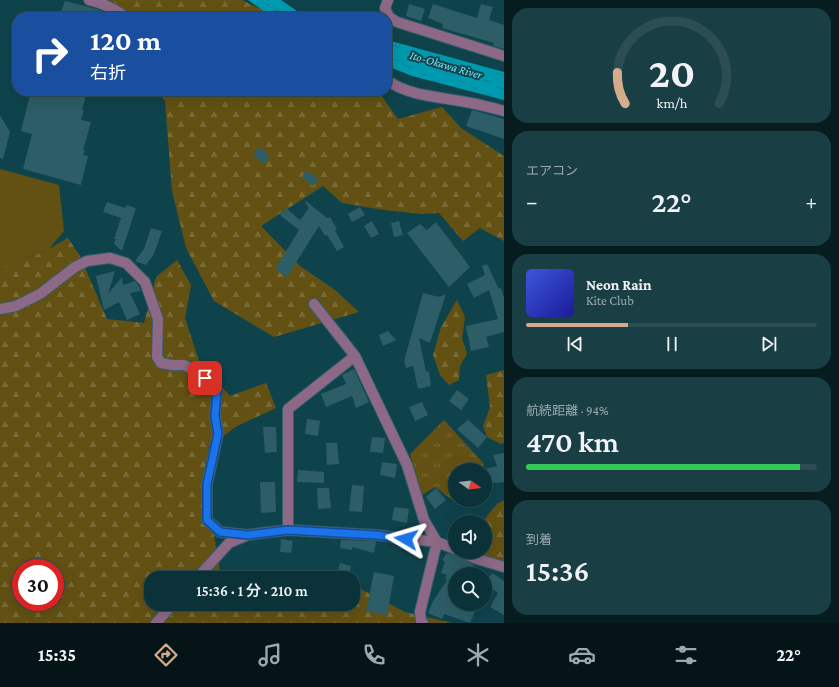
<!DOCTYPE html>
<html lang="ja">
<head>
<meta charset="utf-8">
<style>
  body { margin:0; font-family:"Crimson Pro","Noto Sans JP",serif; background:#193e44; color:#f1f3f6; height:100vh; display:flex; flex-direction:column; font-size:15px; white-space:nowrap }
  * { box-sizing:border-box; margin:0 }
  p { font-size:13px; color:#9aaaae }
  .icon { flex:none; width:22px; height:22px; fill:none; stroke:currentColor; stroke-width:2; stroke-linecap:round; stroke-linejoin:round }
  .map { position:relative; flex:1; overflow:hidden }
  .sheet { display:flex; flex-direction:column; gap:8px; padding:8px; background:#061c1f; width:335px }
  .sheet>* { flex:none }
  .hud { position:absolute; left:12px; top:12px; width:380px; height:84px; border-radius:16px; box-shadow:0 4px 16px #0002,0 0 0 1px #2b4d53; background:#1a4fa0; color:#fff; overflow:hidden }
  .needle { width:26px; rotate:104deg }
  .tools { position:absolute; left:448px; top:463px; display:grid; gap:8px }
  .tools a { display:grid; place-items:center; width:44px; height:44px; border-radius:50%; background:#0b3239; box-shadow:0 4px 16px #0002,0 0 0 1px #2b4d53; font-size:20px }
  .speed { position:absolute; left:12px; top:559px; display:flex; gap:8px; font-size:20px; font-weight:700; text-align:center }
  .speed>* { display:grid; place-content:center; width:52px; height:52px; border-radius:50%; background:#0b3239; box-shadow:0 4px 16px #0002,0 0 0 1px #2b4d53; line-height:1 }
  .speed .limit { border:6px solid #d22; background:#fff; color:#111 }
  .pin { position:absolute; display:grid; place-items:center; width:34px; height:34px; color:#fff; margin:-17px; border-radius:8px; box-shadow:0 2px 6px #0006 }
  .me { position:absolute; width:44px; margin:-22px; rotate:277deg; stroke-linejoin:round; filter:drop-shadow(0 0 3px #0008) }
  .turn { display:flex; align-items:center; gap:14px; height:84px; padding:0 12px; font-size:18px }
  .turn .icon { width:52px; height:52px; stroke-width:2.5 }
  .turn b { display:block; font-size:28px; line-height:34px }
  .big { font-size:30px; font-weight:600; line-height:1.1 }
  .sheet .card { flex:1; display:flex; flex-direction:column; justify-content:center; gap:6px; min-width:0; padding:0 14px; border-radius:16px; background:#193e44 }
  .sheet .dial { align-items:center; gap:0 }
  .dial svg { height:104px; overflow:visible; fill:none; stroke:#2b4d53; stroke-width:7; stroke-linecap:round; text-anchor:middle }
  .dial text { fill:#f1f3f6; stroke:none }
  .song { display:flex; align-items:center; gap:12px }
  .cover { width:48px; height:48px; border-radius:6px; background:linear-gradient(135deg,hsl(230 70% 55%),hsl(240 70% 35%)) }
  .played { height:4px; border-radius:2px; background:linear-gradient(90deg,#d6ab8b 35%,#2b4d53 35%) }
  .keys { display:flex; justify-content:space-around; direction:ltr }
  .heat { display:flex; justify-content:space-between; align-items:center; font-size:22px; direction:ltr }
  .charge { height:6px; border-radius:3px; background:linear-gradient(90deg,#34c759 94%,#2b4d53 0) }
  .trip { position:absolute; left:144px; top:571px; width:216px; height:40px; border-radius:16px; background:#0b3239; box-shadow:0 4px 16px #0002,0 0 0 1px #2b4d53; font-weight:600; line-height:40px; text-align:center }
  .tabs { display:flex; height:64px; justify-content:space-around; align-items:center; background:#041417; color:#9aaaae }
  .tabs .icon { width:28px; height:28px }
  .tabs .on { color:#d6ab8b }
  .tabs b { font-size:18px; color:#f1f3f6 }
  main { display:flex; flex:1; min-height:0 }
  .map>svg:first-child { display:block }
  .grass { fill:url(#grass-tufts) }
  .forest { fill:url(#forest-firs); fill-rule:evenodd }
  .pitch { fill:#635113 }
  .water { fill:url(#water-ripples) }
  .building { fill:#2d5d67 }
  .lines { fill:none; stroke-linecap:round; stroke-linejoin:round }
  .minor-casing { stroke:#316068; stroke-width:12 }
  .minor { stroke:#8d6987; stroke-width:10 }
  .route-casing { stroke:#114b97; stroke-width:10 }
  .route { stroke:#1a73e8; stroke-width:7 }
  .labels { text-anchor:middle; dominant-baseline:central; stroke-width:4; stroke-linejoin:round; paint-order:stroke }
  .water-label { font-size:12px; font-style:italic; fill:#78e0f4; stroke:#0f434c }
</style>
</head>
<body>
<main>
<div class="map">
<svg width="504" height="623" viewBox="0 0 504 623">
  <defs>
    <pattern id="grass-tufts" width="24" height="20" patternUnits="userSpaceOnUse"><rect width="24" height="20" fill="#635113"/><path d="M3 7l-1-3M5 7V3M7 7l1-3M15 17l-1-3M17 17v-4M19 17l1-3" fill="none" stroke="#786a35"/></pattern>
    <pattern id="forest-firs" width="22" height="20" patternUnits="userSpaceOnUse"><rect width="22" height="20" fill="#635113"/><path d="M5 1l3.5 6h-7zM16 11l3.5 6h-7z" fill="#786a35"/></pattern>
    <pattern id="water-ripples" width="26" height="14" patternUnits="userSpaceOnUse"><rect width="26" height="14" fill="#009ab0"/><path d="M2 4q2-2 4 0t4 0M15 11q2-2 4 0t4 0" fill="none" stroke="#128090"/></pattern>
  </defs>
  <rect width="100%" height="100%" fill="#0f434c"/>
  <!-- grass -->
  <path class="grass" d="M444,420L484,464L480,470H455V500H456L455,502L435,487L422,495L410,454Z"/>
  <!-- forest -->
  <path class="forest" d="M105,0H242L277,17H101Z
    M156,91H378L398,119L442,107L461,128L504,156V241L480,228L463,241L439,213L422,214L384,210L342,203L323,186L261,226L300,266L335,290L359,312L274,337L214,301L186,248L172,191L165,101Z
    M68,238L80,256L107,319L144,323L156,277L177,260L191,285L185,318L199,361L230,396L266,383L276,408L237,426L208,447L210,510L221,578H151V604H353V585L405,612L452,623H0V270L2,268L43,252ZM21,568H55V602H21Z
    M457,300L465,317L462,338L467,354L460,366L459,380L449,385L440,375L433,355L441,327Z
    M504,370V443L501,444L487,437L483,426L490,407L486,375Z
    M504,500V564L485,559L474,552H485V522H482L497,504Z
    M330,572L342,578H289L302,573Z"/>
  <!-- pitch -->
  <path class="pitch" d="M0,169L59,185L64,231L48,250L3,268L0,270Z"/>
  <!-- water -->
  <path class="water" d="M248,0H281L297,11L310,17H272Z
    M387,40L504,72V100L412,76L387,66Z"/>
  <!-- building -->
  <path class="building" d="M65,1L97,9L114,17H59Z
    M409,4L425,9L421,21L406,16Z
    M433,4L477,18L481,4L493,7L489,20L504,25V49L493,46L494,43L442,28L443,24L428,18Z
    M31,91H87L82,110H84L81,120L91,122L83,150L85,151L83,155L88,156L81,185L23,169L32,134L21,131Z
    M472,110L504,119V139L466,126Z
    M0,115L10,132L3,159L0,158Z
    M259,147L270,156L264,164L253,155Z
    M307,170L318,179L313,186L302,177Z
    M306,201L327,218L330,217L337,229L335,230L344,247L337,251L327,235L325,236L319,226L287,277L275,269L299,230L280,215L286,208L300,220L309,208L305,202Z
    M107,202L125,208L127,205L136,208L122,251L114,244L116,239H114L121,218L103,212Z
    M360,207L365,215L352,222L348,214Z
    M372,221L379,234L371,238L364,226Z
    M399,221L403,235L394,237L391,223Z
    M436,222L470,267L449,287L407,233L420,224L427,230Z
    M151,228L162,231L154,254L146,265L135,261L144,249Z
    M487,264L499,289L501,288L504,298V332L486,337L489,347L471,351L466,326L498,319L489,290L474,298L467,284L485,275L482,266Z
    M115,271L108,294L122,277L123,285L135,281L139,286L141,291L130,293L140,314L127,320L119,302L104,310L96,276Z
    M423,293L439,297L446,294L430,343L419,338L426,372L429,371L431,386L418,389L413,366L406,368L404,361Z
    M388,331L396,340L383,346L379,335Z
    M354,369L369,402L356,408L352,396L326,407L321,394L346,384L342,375Z
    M457,390L469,399L461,410L449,401Z
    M422,402L428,415L415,421L409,407Z
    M307,419L320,421L318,436L305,434Z
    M468,420L487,437L478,448L457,429Z
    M263,427H276L277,452L265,453Z
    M372,437L385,438L383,453L370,452Z
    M326,443H337L339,464L327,465Z
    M504,453V482L485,484V469L497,466L493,455Z
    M382,462L397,464L395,478L380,475Z
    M298,470L324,472V483L297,482Z
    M260,482H275L276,512L261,513Z
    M352,485L364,486L362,512L349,511Z
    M317,488H329L331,508L318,509Z
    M436,488L446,500L435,509L426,497Z
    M394,507L409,509L407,523L392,520Z
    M281,539L293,541L291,553L280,552Z
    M341,540L375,541L376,542L374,553L352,547V550L340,548Z
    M447,553L456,555L474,565L467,574H455V604H478L470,623L444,614L442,619L428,613L433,601L447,580L445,578L447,575L441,573L445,562L442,560Z
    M340,563L351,566L348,578L337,575Z
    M374,572L394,576L387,615L366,611Z
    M492,573L504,581V615L490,607L498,593L485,584Z"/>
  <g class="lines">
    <defs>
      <path id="minor" d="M89,0C103,3 115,9 126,17
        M388,0L385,8L389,17L397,22L504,56
        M387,80C409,97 444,97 471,103C482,105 493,108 504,111
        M314,304L355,356L407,465L424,520L437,542L420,612L421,621L423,623
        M0,309L16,306L40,294L75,267L87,261L110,258L126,263L145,282L158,319L157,357L161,363L172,365H184L196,371L214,385L217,391L215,415L218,434L207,484V520L220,532L248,535
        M288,530V409L355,356
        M462,552L474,558L504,567
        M197,578L229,543L248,535L262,533L288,530L376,535L437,542L455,549
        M156,623L173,604"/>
    </defs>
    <!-- minor casing -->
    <use href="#minor" class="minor-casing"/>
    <!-- minor -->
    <use href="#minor" class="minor"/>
  </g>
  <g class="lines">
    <defs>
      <path id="route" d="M205,378L214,385L217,391L215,416L218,434L207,484V520L220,532L248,535L288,530L376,535L406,539"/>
    </defs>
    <!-- route casing -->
    <use href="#route" class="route-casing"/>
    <!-- route -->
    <use href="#route" class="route"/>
  </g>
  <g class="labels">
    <!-- water labels -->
    <g class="water-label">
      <text transform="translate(446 65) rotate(16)">Ito-Okawa River</text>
    </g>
  </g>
</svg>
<div class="tools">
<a><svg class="needle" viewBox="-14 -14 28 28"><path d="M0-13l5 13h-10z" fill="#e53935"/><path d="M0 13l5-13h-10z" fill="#9aaaae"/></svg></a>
<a><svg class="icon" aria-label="sound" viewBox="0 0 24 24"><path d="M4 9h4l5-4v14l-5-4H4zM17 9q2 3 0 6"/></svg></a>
<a><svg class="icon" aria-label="search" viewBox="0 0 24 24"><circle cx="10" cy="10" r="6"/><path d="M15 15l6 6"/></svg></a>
</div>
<div class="speed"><div class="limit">30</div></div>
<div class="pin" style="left:205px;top:378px;background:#d93025"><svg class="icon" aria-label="arrive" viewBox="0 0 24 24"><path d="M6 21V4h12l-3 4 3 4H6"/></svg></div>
<svg class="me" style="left:406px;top:539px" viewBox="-20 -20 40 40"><path d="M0-17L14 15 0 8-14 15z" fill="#1a73e8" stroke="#fff" stroke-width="4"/></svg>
<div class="trip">15:36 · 1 分 · 210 m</div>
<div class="hud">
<div class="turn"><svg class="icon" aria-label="right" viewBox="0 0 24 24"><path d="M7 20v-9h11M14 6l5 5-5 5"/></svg><div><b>120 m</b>右折</div></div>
</div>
</div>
<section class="sheet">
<div class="card dial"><svg viewBox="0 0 100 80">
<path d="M14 69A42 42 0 1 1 86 69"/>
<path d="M14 69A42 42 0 0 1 8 45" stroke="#d6ab8b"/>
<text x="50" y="56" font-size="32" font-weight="700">20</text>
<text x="50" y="72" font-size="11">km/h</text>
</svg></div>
<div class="card"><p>エアコン</p>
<div class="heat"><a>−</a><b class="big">22°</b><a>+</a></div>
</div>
<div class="card">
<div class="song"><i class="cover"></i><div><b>Neon Rain</b><p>Kite Club</p></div></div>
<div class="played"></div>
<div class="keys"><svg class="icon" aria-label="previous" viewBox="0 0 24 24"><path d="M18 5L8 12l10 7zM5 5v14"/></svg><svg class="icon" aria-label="pause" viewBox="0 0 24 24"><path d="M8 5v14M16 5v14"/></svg><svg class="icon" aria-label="next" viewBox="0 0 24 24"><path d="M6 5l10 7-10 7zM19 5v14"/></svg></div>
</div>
<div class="card"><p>航続距離 · 94%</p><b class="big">470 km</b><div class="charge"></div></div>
<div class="card"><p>到着</p><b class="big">15:36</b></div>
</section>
</main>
<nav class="tabs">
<b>15:35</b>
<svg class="icon on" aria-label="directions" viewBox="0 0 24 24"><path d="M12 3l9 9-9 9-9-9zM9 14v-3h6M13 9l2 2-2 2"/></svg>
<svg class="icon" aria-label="music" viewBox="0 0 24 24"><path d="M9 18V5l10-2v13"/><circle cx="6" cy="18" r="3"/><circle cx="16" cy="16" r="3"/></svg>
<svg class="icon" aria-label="phone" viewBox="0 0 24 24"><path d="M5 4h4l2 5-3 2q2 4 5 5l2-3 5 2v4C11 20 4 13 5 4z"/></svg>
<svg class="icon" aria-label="climate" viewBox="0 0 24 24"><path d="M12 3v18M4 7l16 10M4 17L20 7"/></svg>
<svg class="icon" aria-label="car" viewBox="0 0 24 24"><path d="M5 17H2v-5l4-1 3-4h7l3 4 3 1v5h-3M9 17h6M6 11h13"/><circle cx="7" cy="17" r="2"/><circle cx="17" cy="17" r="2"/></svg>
<svg class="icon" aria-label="filters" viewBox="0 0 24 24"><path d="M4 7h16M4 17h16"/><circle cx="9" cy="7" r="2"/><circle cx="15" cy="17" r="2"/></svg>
<b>22°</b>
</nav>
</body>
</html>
